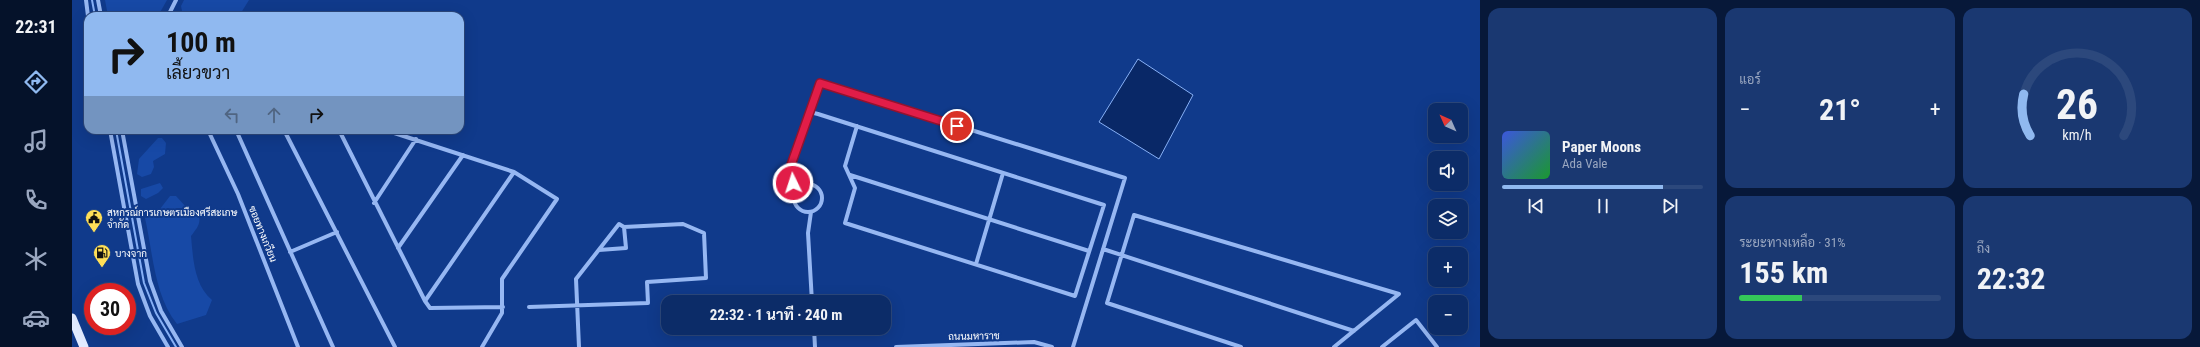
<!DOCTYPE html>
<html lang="th">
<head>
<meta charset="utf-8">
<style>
  body { margin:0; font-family:"Roboto Condensed",Sarabun,sans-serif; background:#1a3871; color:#f1f3f6; height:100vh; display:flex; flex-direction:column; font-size:15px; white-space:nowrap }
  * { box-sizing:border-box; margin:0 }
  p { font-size:13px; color:#9aa7c0 }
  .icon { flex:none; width:22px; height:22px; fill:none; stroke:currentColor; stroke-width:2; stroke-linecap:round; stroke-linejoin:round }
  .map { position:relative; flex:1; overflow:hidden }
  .side { display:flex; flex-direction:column; gap:8px; padding:8px; background:#071839; width:720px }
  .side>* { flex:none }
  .hud { position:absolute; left:12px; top:12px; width:380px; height:122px; border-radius:12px; box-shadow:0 4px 16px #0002,0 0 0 1px #2c487c; background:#90b9f0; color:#111; overflow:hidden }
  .needle { width:26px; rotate:315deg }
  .fabs { position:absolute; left:1356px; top:103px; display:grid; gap:8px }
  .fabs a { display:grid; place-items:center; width:40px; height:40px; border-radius:8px; background:#0c2c68; box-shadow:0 4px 16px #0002,0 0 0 1px #2c487c; font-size:20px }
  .speed { position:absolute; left:12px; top:283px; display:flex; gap:8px; font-size:20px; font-weight:700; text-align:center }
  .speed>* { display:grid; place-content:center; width:52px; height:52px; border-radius:50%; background:#0c2c68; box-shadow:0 4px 16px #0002,0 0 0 1px #2c487c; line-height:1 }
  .speed .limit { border:6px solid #d22; background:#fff; color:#111 }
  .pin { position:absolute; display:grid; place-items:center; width:34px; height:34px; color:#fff; margin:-17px; border:2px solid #fff; border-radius:50%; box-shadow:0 1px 4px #0007 }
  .me { position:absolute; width:44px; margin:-22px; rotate:356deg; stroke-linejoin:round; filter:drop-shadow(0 0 3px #0008) }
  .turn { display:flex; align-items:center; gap:14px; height:84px; padding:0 16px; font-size:18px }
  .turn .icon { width:52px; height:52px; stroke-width:2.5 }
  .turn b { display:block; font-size:28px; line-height:34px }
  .lanes { display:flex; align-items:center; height:38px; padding:0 16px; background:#0003; justify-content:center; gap:20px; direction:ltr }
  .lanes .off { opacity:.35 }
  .big { font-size:30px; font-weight:700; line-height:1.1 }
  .side .tile { flex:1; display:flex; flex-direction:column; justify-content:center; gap:6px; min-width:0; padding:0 14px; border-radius:12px; background:#1a3871 }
  .side .dial { align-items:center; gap:0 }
  .dial svg { height:104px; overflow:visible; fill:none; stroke:#2c487c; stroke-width:7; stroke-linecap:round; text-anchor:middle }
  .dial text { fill:#f1f3f6; stroke:none }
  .song { display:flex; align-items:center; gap:12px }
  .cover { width:48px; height:48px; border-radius:6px; background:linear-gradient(135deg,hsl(230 70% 55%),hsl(130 70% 35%)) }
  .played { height:4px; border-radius:2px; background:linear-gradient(90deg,#90b9f0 80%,#2c487c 80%) }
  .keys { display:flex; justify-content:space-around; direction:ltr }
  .heat { display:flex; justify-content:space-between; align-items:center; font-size:22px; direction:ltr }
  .charge { height:6px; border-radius:3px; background:linear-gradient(90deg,#34c759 31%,#2c487c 0) }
  .side .tiles { flex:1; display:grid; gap:8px; grid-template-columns:repeat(3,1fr) }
  .tile:first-child { grid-row:span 2 }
  .trip { position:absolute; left:589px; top:295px; width:230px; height:40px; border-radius:12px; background:#0c2c68; box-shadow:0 4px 16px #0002,0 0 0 1px #2c487c; font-weight:700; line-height:40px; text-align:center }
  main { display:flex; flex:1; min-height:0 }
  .menu { display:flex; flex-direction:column; width:72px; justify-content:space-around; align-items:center; background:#05122a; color:#9aa7c0 }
  .menu .icon { width:28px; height:28px }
  .menu .current { color:#90b9f0 }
  .menu b { font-size:18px; color:#f1f3f6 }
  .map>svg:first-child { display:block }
  .green { fill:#1749a6 }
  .water { fill:#092867; stroke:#87b0f6 }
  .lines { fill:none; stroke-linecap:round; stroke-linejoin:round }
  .stream { stroke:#87b0f6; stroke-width:2 }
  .street { stroke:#96b7f2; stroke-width:4 }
  .primary { stroke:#e1eaff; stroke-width:9 }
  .route-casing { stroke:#92132f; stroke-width:10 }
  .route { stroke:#e11d48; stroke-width:7 }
  .labels { text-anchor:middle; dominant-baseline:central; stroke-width:4; stroke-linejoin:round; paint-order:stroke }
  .poi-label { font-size:10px; fill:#fff; stroke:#103a8b; text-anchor:start }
  .street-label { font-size:10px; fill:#fff; stroke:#103a8b }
</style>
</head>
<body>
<main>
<nav class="menu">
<b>22:31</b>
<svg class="icon current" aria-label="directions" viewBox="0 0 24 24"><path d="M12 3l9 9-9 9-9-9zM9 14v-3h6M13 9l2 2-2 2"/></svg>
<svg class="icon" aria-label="music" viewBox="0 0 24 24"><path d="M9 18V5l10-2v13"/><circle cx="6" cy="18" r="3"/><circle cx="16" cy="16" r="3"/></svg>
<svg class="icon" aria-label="phone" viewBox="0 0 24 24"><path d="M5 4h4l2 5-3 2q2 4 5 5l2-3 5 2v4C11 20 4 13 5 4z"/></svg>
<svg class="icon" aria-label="climate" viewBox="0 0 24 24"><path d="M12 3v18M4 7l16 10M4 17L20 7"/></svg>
<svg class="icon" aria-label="car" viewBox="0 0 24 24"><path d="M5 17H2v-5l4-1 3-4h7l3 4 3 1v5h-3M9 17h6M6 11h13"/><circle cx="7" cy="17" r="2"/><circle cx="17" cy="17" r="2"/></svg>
</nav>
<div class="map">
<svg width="1408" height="347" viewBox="0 0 1408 347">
  <rect width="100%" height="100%" fill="#103a8b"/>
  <!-- green -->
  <path class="green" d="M33,0H95L86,16H36Z
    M112,0H177L167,16H111L109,6Z
    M86,138H90L94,143L93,154L81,161L82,167L79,174L70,177L65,174L67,159Z
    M88,183L91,188L86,193L74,199L69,196V189Z
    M98,196H104L114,207L126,213C130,223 125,228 119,236C121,258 122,285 140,300L134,315L105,324C82,295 81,253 73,218L88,209Z"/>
  <!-- water -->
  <path class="water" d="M1066,59L1121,95L1087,159L1027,122Z"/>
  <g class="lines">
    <!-- stream -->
    <path class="stream" d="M20,0L23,16
      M44,130L72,283L84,313L104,347"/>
    <!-- street -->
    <path class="street" d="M14,0L16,16
      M26,0L29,16
      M96,16L104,0
      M738,112L746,114L1032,205L1003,296L773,223L783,188L773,166L785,126
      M38,130L66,284L78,316L96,347
      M50,130L78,281L89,311L110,347
      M136,130L166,194L226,347
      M164,130L261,347
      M212,130L323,347
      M267,130L353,301L358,308L431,307
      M313,130L442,172L485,199L430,279V313L410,347
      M778,175L1017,251
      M722 198a14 14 0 1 1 28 0a14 14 0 1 1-28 0Z
      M726,189L721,183L719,165L749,83L1053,178L1001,347
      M302,203L344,139
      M739,212L736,233L740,302
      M326,248L391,155
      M1031,249L1282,331
      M218,252L265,232
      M904,264L931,173
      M353,301L442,172
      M457,307L576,303L575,282L634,278L632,233L611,224L552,227
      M742,328L743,347
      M507,347L504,279L547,224L552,227L554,248L527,250
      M824,347L962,342L980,347
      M1169,347L1035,303L1062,215L1327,294L1262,347
      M1310,347L1344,320L1365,347"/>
    <!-- primary -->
    <path class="primary" d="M0,318L12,347"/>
  </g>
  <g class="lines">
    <defs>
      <path id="route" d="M721,183L719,165L748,83L885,126"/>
    </defs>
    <!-- route casing -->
    <use href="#route" class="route-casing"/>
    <!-- route -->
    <use href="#route" class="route"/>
  </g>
  <!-- icons -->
  <defs>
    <symbol id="civic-pin" viewBox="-11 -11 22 30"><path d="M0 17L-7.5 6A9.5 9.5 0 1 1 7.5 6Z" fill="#ffdf57" stroke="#103a8b"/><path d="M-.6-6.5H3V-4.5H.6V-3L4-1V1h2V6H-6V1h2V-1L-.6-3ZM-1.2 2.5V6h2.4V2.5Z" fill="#111"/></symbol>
    <symbol id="fuel-pin" viewBox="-11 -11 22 30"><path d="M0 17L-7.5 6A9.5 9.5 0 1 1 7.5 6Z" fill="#ffdf57" stroke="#103a8b"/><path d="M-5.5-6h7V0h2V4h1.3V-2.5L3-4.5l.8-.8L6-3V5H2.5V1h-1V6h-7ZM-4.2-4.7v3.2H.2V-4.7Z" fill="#111"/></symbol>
  </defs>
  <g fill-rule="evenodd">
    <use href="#civic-pin" x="12" y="208" width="20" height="27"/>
    <use href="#fuel-pin" x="20" y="243" width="20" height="27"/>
  </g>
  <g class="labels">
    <!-- poi labels -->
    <g class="poi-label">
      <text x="35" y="212">สหกรณ์การเกษตรเมืองศรีสะเกษ<tspan x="35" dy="12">จำกัด</tspan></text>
      <text x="43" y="253">บางจาก</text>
    </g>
    <!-- street labels -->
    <g class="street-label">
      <text transform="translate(191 234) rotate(68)">ซอยทางเกวียน</text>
      <text transform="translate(902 336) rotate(-1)">ถนนมหาราช</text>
    </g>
  </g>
</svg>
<div class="fabs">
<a><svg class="needle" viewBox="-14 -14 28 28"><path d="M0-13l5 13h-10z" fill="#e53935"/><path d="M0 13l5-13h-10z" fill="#9aa7c0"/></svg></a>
<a><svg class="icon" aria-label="sound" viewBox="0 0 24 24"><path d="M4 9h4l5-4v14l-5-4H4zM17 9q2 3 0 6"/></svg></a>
<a><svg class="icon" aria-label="layers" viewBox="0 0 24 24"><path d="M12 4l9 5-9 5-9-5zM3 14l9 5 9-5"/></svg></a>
<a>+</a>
<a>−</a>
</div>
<div class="speed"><div class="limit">30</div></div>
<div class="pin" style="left:885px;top:126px;background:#d93025"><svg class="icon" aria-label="arrive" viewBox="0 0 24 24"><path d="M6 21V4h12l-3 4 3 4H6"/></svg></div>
<svg class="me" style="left:721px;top:183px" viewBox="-20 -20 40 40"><circle r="17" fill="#e11d48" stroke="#fff" stroke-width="3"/><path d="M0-11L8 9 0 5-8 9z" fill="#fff"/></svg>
<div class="trip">22:32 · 1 นาที · 240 m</div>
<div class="hud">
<div class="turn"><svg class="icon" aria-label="right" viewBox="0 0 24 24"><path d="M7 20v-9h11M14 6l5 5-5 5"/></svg><div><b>100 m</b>เลี้ยวขวา</div></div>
<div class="lanes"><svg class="icon off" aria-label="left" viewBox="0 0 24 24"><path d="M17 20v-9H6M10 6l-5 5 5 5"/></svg><svg class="icon off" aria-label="ahead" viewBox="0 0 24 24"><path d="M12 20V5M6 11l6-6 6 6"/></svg><svg class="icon" aria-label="right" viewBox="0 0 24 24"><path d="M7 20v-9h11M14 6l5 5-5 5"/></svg></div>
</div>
</div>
<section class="side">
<div class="tiles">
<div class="tile">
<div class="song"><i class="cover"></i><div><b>Paper Moons</b><p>Ada Vale</p></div></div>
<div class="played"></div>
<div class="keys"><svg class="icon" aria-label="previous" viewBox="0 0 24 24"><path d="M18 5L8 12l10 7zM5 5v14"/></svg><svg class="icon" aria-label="pause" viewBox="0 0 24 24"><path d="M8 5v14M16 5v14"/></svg><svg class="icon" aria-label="next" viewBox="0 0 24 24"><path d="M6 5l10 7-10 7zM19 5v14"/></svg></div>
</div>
<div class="tile"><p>แอร์</p>
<div class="heat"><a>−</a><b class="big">21°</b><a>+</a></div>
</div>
<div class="tile dial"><svg viewBox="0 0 100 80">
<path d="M14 69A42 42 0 1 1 86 69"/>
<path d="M14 69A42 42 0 0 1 9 37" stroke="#90b9f0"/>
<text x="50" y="56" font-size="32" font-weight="700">26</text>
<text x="50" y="72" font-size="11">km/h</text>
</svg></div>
<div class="tile"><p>ระยะทางเหลือ · 31%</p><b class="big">155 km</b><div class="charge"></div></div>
<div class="tile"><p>ถึง</p><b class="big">22:32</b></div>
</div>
</section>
</main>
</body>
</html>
